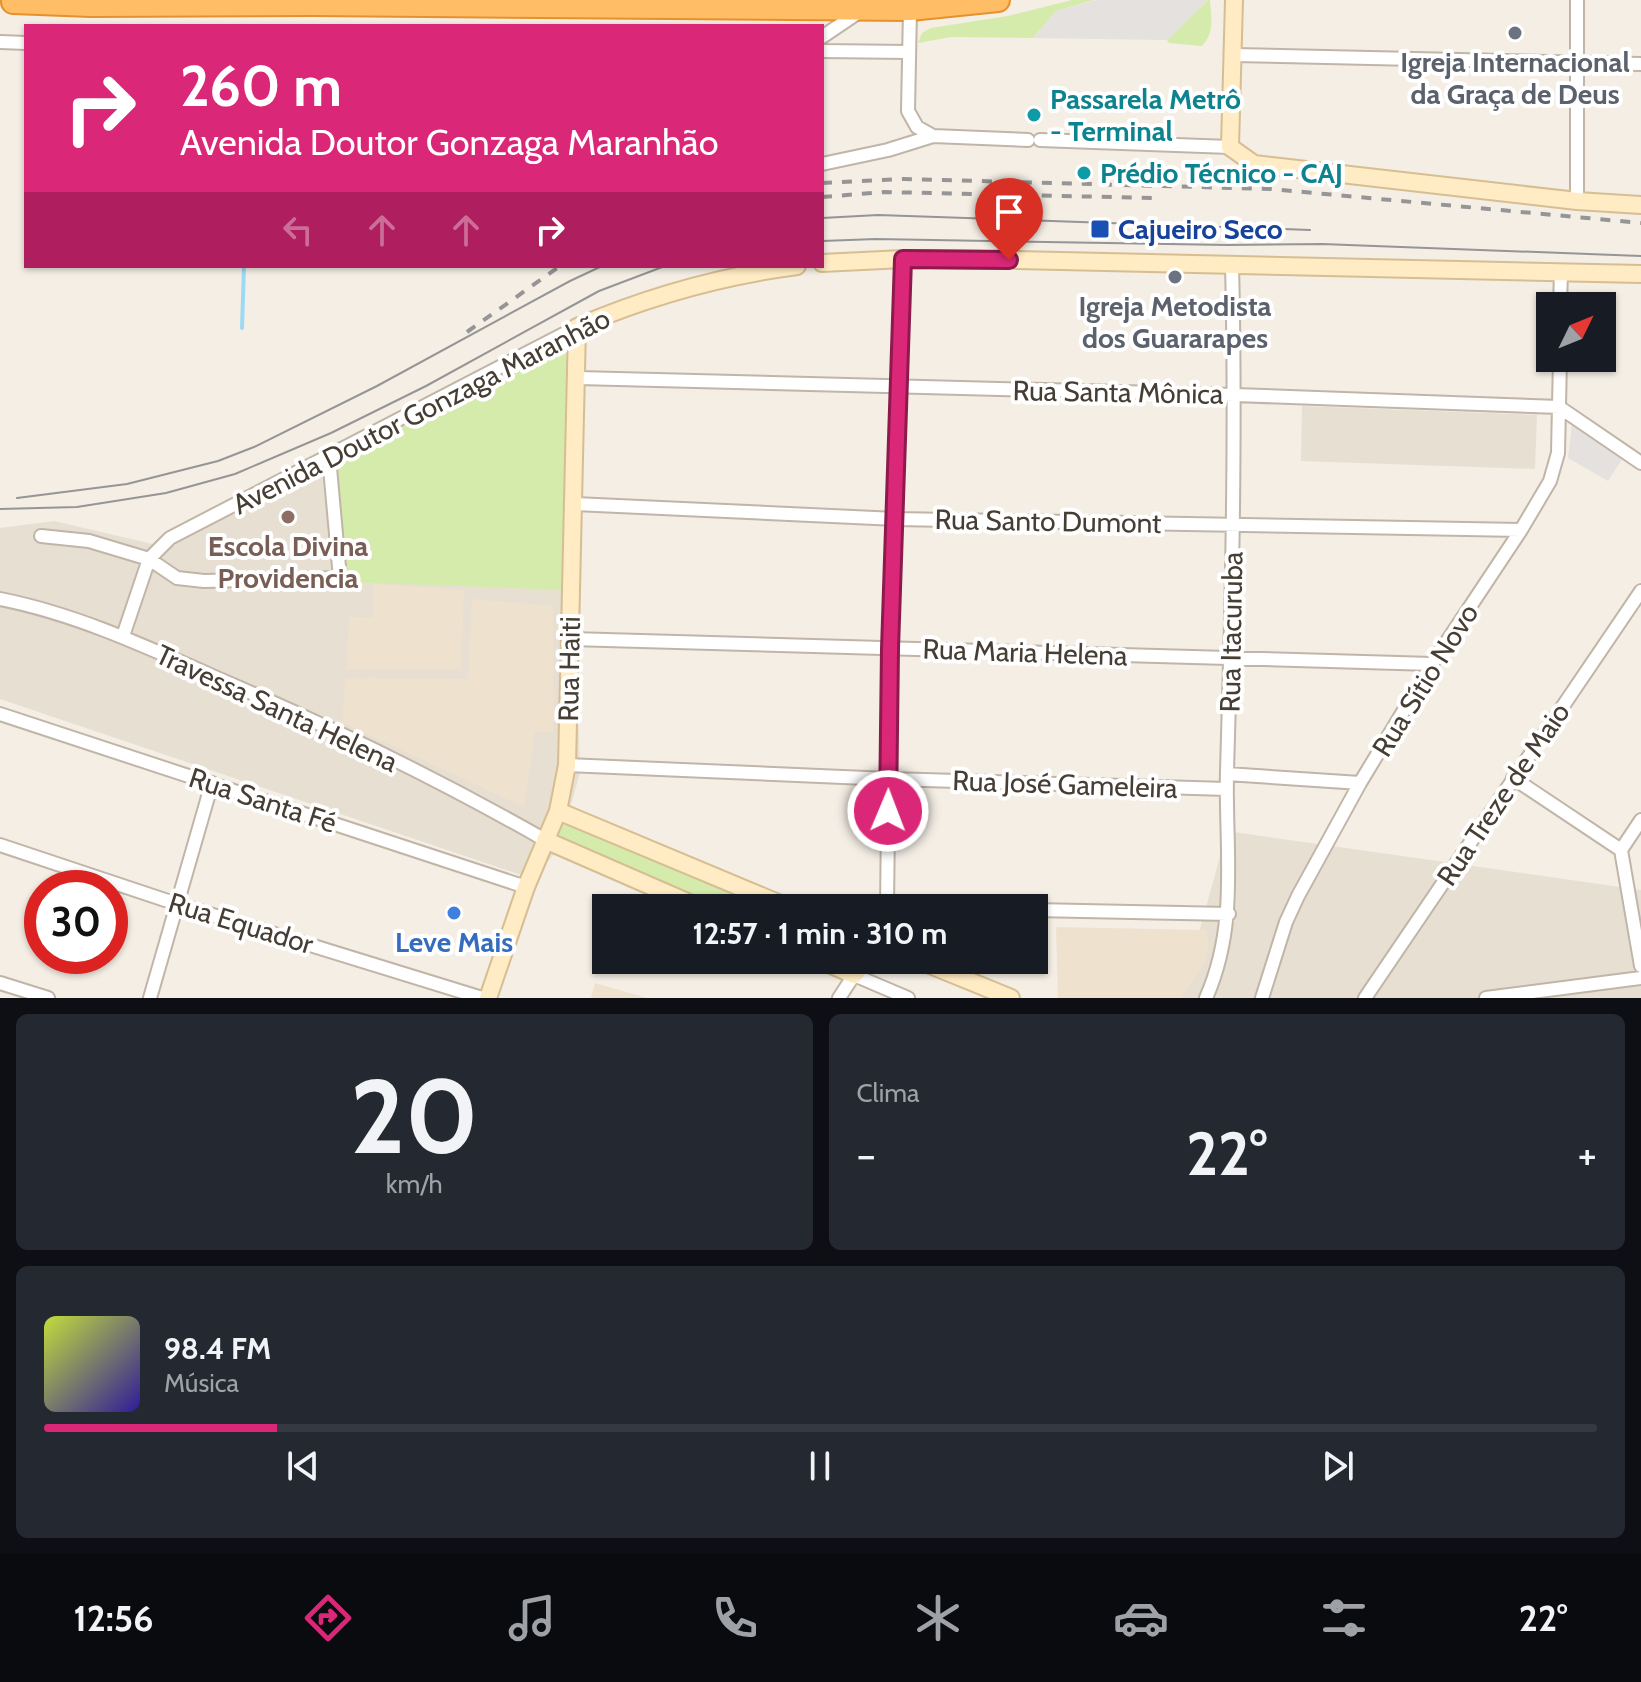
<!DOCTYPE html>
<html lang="pt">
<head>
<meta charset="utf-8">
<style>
  body { margin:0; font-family:Cabin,sans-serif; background:#242831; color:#f1f3f6; height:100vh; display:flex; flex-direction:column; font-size:30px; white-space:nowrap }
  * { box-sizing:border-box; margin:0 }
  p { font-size:26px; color:#9ea1a6 }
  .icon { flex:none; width:44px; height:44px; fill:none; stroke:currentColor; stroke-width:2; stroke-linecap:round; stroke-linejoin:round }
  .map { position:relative; height:998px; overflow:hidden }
  .side { display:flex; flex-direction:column; gap:16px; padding:16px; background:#0d0f14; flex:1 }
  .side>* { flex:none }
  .guide { position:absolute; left:24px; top:24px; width:800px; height:244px; border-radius:0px; box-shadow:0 2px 6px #0004; background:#db2777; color:#fff; overflow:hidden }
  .needle { width:52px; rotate:47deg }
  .tools { position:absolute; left:1536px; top:292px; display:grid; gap:16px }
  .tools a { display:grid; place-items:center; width:80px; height:80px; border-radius:0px; background:#171b24; box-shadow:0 2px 6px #0004; font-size:40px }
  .speed { position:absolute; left:24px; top:870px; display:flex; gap:16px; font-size:40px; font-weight:700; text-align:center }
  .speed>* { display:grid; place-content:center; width:104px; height:104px; border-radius:50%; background:#171b24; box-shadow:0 2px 6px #0004; line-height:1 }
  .speed .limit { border:12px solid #d22; background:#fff; color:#111 }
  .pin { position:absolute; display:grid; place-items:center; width:68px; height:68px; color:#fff; margin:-82px -34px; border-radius:50% 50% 50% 0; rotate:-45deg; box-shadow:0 0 8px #0007 }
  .pin .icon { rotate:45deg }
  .me { position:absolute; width:88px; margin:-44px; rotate:1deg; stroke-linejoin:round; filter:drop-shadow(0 0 6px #0008) }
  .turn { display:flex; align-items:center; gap:28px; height:168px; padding:0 24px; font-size:36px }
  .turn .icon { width:104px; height:104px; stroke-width:2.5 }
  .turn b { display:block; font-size:56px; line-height:68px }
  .lanes { display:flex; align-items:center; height:76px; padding:0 24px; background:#0003; justify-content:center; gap:40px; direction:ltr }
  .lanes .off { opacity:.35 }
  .big { font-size:60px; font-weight:800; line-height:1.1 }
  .side .tile { flex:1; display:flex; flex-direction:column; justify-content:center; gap:12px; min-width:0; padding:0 28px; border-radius:12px; background:#242831 }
  .side .dial { align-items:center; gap:0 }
  .dial b { font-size:104px; line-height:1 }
  .song { display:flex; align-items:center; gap:24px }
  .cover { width:96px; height:96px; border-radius:12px; background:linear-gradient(135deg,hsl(70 70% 55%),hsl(250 70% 35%)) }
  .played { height:8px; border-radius:4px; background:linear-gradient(90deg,#db2777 15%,#363941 15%) }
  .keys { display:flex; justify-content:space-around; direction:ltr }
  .heat { display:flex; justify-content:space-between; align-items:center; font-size:44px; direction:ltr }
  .side .tiles { flex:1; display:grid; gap:16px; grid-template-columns:1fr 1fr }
  .tile:last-child { grid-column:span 2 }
  .trip { position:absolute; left:592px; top:894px; width:456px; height:80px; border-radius:0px; background:#171b24; box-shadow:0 2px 6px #0004; font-weight:800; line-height:80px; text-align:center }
  .tab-bar { display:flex; height:128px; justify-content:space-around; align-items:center; background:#090b0e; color:#9ea1a6 }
  .tab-bar .icon { width:56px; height:56px }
  .tab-bar .current { color:#db2777 }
  .tab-bar b { font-size:36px; color:#f1f3f6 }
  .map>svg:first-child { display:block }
  .residential { fill:#e8dfd3 }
  .education { fill:#eee2ce }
  .green { fill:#d4ebab }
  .parking { fill:#e4e1de }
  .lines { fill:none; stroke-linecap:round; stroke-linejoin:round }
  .stream { stroke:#9dd9f4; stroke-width:4 }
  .street-casing { stroke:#c0b5a7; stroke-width:16 }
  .secondary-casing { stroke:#d6be92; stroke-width:20 }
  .highway-casing { stroke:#e6912c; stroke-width:26 }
  .street { stroke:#fff; stroke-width:12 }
  .secondary { stroke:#ffebc4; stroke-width:16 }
  .highway { stroke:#ffbd65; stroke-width:22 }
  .tram { stroke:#959595; stroke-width:2 }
  .rail { stroke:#959595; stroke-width:4; stroke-dasharray:10 10; stroke-linecap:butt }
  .route-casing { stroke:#8e194d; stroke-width:20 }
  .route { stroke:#db2777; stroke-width:14 }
  .worship-dot { fill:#6b7280; stroke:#fff; stroke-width:3 }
  .culture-dot { fill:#0f9aa8; stroke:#fff; stroke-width:3 }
  .transit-dot { fill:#1a4fb4; stroke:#fff; stroke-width:3 }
  .education-dot { fill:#8d6e63; stroke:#fff; stroke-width:3 }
  .shop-dot { fill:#3f7fe0; stroke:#fff; stroke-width:3 }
  .labels { text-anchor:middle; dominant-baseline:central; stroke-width:8; stroke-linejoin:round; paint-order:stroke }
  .worship-label { font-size:28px; font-weight:bold; fill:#5b616d; stroke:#fff }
  .culture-label { font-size:28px; font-weight:bold; fill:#0d838f; stroke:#fff; text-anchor:start }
  .transit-label { font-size:28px; font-weight:bold; fill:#164399; stroke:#fff; text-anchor:start }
  .street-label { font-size:28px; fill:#463e34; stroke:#fff }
  .education-label { font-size:28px; font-weight:bold; fill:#785e54; stroke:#fff }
  .shop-label { font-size:28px; font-weight:bold; fill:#366cbe; stroke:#fff }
</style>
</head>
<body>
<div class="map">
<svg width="1641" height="998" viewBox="0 0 1641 998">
  <rect width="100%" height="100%" fill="#f4eee5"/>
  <!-- residential -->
  <path class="residential" d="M566,342L580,772L559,848L533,879L0,699V528L54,521L157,545L333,463Z
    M1302,406L1537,415L1535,469L1301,461Z
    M1227,831L1641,890V998H1181Z"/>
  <!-- education -->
  <path class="education" d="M373,584L464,590L461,669H346L349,617L373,618Z
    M472,599L553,606L554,732H535L524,807L342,722L345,678L468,679Z
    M1056,927L1206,930L1209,944L1204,964L1181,998H1058Z
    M595,983L647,998H591Z"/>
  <!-- green -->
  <path class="green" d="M1072,0H1094L1056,11L1033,38L951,37L918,43L922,33L931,28L1008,16Z
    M1208,0H1210C1211,18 1215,32 1202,46L1169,43L1167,40Z
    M566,342L565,590L342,582L333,463Z
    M558,811L788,908H701L545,840Z"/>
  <!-- parking -->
  <path class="parking" d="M1096,0H1208L1167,40L1033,38L1056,11Z
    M1572,423L1624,456L1608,481L1568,458Z"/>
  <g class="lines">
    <!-- stream -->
    <path class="stream" d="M242,328L244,266"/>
    <defs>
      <path id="street" d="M910,9L908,111L917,127L933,136L1028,140
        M822,37L859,12
        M0,42L26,43
        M822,51L909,52
        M1234,55L1641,64
        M1040,140L1230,147
        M822,164L888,150L933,136
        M1577,201V0
        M1560,306L1561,271
        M578,378L1235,395L1559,407L1641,463
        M575,504L896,519L1521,530
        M41,536L89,541L149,559L177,578L204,581L340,578L329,457
        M0,599C76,614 147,647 217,678C329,726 440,780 545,840
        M123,636L149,559L170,538L577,327
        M571,639L1432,664
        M0,714L526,887
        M567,765L889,779L1227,789
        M1227,774L1360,783
        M1513,778L1621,850
        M1641,820L1621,850L1641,966
        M0,845L177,904L482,998
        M887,906L968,908
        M887,908L890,649L903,259
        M1034,910L1229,914
        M0,983L48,998
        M150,998L212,783
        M839,998L854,975L908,998
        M1206,998C1239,924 1225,849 1227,771C1232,602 1236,432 1232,263
        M1262,998L1286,922L1298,896L1360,783L1432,664L1521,530L1550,481L1558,453L1560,358
        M1365,998L1641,591
        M1486,998L1641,978"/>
      <path id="secondary" d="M1234,0L1230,147L1254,164L1577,201L1641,205
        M1016,260L1641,274
        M822,263L903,259L1009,260
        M558,811L790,908
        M545,840L701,908
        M820,960L854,975L867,960
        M918,960L1011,998
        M488,998L526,887L558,811L567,765L577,327C647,297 722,276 797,266"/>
      <path id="highway" d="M13,2L91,5L313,4L910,9L998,0"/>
    </defs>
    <!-- street casing -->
    <use href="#street" class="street-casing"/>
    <!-- secondary casing -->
    <use href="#secondary" class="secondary-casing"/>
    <!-- highway casing -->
    <use href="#highway" class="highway-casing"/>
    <!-- street -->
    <use href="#street" class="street"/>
    <!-- secondary -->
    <use href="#secondary" class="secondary"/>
    <!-- highway -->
    <use href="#highway" class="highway"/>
    <!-- tram -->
    <path class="tram" d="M822,218L878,215L1310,230
      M822,241L876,239L1228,245L1322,244L1641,256
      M17,498L127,484L218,461L254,447L377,386L570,281L602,266
      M0,509L77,507L166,493L235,474L331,433L426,386L599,291L665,266"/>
    <!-- rail -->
    <path class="rail" d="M822,183L904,179L1271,189L1641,223
      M822,197L884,192L1155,198
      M467,332L560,266"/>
  </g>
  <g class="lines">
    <defs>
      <path id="route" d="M888,811L890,649L903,259L1009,260"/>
    </defs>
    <!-- route casing -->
    <use href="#route" class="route-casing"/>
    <!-- route -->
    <use href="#route" class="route"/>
  </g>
  <!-- markers -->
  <g class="worship-dot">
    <circle cx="1515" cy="33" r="8"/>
    <circle cx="1175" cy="277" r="8"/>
  </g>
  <g class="culture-dot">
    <circle cx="1034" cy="115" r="8"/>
    <circle cx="1084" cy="173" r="8"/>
  </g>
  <rect class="transit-dot" x="1090" y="219" width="20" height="20" rx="4"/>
  <circle class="education-dot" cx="288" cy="517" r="8"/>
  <circle class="shop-dot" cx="454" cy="913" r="8"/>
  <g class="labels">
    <!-- worship labels -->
    <g class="worship-label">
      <text x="1515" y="62">Igreja Internacional<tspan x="1515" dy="32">da Graça de Deus</tspan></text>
      <text x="1175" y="306">Igreja Metodista<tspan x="1175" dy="32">dos Guararapes</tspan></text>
    </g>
    <!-- culture labels -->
    <g class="culture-label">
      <text x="1050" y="99">Passarela Metrô<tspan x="1050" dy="32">- Terminal</tspan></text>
      <text x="1100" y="173">Prédio Técnico - CAJ</text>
    </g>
    <!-- transit labels -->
    <g class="transit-label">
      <text x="1118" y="229">Cajueiro Seco</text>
    </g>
    <!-- street labels -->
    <g class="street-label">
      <text transform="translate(1118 392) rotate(1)">Rua Santa Mônica</text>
      <text transform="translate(421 411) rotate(-27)">Avenida Doutor Gonzaga Maranhão</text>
      <text transform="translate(1048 521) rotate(1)">Rua Santo Dumont</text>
      <text transform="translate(1231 632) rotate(-89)">Rua Itacuruba</text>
      <text transform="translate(1025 652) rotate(2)">Rua Maria Helena</text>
      <text transform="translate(569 669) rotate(-89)">Rua Haiti</text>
      <text transform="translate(1425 680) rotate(-58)">Rua Sítio Novo</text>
      <text transform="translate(277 708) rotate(25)">Travessa Santa Helena</text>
      <text transform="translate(1065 784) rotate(2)">Rua José Gameleira</text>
      <text transform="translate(1503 794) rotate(-56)">Rua Treze de Maio</text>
      <text transform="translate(263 800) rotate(18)">Rua Santa Fé</text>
      <text transform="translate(241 923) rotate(17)">Rua Equador</text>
    </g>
    <!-- education labels -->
    <g class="education-label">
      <text x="288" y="546">Escola Divina<tspan x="288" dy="32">Providencia</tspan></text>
    </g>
    <!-- shop labels -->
    <g class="shop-label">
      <text x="454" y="942">Leve Mais</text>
    </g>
  </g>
</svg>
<div class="tools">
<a><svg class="needle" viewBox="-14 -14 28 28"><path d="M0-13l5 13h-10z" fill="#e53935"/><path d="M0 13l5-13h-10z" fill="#9ea1a6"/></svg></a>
</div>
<div class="speed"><div class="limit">30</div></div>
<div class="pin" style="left:1009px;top:260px;background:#d93025"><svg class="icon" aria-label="arrive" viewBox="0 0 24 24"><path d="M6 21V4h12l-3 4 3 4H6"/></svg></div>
<svg class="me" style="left:888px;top:811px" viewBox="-20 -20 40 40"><circle r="17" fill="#db2777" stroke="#fff" stroke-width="3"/><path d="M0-11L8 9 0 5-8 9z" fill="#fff"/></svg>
<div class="trip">12:57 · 1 min · 310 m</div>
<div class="guide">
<div class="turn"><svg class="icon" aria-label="right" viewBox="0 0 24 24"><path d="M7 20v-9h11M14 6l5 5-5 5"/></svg><div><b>260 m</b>Avenida Doutor Gonzaga Maranhão</div></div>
<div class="lanes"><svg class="icon off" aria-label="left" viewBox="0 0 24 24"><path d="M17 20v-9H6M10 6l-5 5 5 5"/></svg><svg class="icon off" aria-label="ahead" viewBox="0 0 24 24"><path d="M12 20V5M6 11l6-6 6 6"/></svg><svg class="icon off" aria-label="ahead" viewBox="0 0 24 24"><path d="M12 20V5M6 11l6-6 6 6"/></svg><svg class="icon" aria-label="right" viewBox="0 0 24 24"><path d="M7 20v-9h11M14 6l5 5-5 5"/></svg></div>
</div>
</div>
<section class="side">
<div class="tiles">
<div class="tile dial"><b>20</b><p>km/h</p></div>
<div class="tile"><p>Clima</p>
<div class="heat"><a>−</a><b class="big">22°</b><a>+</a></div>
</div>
<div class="tile">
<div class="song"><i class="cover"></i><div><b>98.4 FM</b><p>Música</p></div></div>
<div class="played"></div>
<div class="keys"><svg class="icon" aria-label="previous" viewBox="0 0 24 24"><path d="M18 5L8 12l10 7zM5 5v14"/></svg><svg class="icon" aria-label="pause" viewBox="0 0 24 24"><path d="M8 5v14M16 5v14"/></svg><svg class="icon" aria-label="next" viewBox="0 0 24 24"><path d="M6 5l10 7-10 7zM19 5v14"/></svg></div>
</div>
</div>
</section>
<nav class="tab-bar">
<b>12:56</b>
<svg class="icon current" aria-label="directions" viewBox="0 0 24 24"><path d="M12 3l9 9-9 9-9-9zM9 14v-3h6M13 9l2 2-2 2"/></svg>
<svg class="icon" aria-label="music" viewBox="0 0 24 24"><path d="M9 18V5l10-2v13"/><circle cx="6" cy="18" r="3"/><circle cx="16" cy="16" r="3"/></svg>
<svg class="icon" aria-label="phone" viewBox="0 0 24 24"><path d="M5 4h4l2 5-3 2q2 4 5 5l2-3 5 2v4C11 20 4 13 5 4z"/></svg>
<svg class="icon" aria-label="climate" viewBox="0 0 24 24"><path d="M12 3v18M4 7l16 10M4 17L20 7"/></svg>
<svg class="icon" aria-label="car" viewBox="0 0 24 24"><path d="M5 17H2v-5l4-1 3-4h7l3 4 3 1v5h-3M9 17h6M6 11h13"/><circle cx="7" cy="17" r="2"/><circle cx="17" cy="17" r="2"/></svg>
<svg class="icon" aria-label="filters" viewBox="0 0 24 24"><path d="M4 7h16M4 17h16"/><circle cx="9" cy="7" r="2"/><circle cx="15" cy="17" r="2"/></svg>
<b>22°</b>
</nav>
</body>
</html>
